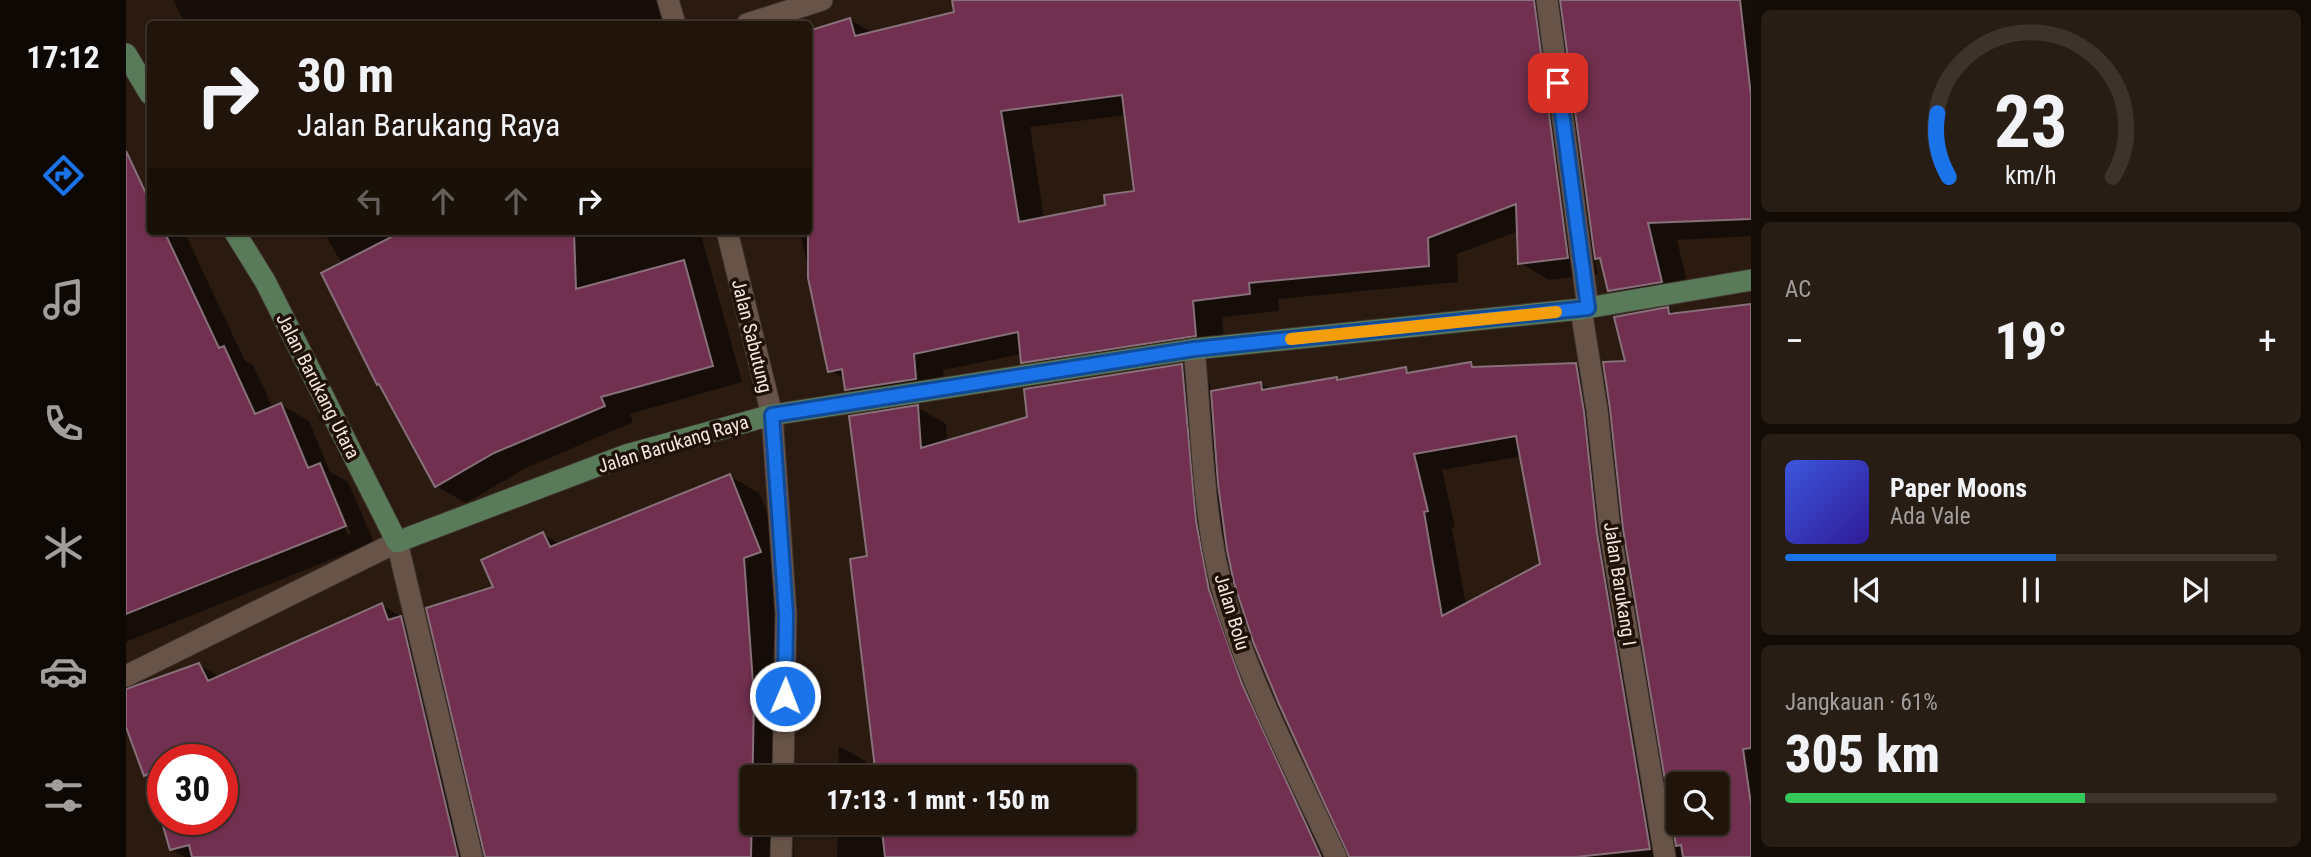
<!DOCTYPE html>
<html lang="id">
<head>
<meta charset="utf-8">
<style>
  body { margin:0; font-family:"Roboto Condensed",sans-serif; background:#281d14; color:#f1f3f6; height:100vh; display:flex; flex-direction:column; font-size:26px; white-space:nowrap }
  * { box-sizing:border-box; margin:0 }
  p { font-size:23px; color:#a29e9d }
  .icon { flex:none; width:38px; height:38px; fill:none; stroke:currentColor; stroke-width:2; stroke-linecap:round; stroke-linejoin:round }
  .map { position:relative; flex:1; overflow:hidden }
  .side { display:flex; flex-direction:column; gap:10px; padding:10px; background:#120b06; width:560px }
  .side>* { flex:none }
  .guide { position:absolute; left:21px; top:21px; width:665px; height:214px; border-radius:7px; box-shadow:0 2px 5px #0004,0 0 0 2px #3d332c; background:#20140b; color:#f1f3f6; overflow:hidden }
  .buttons { position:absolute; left:1540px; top:772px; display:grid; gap:14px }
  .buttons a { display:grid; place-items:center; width:63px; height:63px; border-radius:7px; background:#20140b; box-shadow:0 2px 5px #0004,0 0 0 2px #3d332c; font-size:35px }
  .speed { position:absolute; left:21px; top:744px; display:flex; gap:14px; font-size:35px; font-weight:700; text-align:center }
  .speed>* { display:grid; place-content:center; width:91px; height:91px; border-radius:50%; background:#20140b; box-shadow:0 2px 5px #0004,0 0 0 2px #3d332c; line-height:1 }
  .speed .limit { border:10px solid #d22; background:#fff; color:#111 }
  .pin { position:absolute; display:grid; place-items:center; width:60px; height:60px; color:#fff; margin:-30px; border-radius:14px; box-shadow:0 4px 10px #0006 }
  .me { position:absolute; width:77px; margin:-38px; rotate:1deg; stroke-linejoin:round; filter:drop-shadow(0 0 5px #0008) }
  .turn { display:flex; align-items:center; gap:24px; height:147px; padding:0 35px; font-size:32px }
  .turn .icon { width:91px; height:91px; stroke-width:2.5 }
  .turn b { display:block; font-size:49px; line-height:60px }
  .lanes { display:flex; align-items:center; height:66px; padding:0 35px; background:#0003; justify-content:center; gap:35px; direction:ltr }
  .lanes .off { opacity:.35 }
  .big { font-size:52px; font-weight:800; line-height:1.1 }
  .side .widget { flex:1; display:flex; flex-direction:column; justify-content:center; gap:10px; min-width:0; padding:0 24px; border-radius:10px; background:#281d14 }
  .side .dial { align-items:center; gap:0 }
  .dial svg { height:182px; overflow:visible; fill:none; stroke:#3d332c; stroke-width:7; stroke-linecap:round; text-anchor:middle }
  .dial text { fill:#f1f3f6; stroke:none }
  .song { display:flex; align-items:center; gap:21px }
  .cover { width:84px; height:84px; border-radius:10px; background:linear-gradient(135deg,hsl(230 70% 55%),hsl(250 70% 35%)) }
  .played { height:7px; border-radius:4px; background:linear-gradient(90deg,#1a73e8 55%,#3d332c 55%) }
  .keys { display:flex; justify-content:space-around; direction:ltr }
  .heat { display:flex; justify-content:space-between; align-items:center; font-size:38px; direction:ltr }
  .charge { height:10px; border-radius:5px; background:linear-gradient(90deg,#34c759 61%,#3d332c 0) }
  .trip { position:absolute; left:614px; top:765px; width:396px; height:70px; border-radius:7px; background:#20140b; box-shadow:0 2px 5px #0004,0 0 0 2px #3d332c; font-weight:800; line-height:70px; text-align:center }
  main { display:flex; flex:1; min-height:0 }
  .dock { display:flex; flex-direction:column; width:126px; justify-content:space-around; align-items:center; background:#0d0804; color:#a29e9d }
  .dock .icon { width:49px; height:49px }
  .dock .current { color:#1a73e8 }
  .dock b { font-size:32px; color:#f1f3f6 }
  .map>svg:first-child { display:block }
  .shadow { fill:#0007; fill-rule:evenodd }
  .building { fill:#71304f; stroke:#877079; stroke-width:2; fill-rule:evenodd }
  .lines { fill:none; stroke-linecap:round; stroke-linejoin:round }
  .lane-casing { stroke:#3f322d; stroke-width:23 }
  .street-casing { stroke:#3f322d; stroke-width:23 }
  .secondary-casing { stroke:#3f322d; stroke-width:23 }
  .lane { stroke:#675347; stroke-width:21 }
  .street { stroke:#675347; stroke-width:21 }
  .secondary { stroke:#5a7b59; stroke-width:21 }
  .route-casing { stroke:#114b97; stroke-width:18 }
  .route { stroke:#1a73e8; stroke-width:12 }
  .slow { stroke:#f59e0b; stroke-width:12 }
  .labels { text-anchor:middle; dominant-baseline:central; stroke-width:7; stroke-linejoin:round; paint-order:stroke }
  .street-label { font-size:19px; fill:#f3e7e0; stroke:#201107 }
</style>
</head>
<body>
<main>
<nav class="dock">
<b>17:12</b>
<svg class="icon current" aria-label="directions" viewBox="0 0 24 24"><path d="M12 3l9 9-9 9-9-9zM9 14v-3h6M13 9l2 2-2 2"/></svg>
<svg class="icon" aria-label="music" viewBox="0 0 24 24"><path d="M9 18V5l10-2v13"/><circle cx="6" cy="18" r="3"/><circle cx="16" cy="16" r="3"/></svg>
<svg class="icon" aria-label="phone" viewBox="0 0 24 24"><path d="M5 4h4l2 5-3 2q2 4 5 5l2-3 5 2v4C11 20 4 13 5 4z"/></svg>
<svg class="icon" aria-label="climate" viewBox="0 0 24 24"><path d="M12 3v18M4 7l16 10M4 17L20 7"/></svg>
<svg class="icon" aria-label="car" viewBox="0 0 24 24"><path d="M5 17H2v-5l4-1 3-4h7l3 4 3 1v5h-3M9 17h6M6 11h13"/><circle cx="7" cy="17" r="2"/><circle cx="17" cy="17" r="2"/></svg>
<svg class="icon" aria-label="filters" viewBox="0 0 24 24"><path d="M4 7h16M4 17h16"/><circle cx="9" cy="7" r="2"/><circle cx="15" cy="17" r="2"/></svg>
</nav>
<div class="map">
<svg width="1625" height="857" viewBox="0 0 1625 857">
  <rect width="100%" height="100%" fill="#2a1a0f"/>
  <!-- shadow -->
  <path class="shadow" d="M47,0H539L543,24H59Z
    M828,0H1625V236L1551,240L1565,298L1513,307L1484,290L1476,261L1469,257L1471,274L1423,280L1394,263L1393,231L1331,254L1332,282L1152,299L1153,311L1096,317L1099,352L926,379L897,362L896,354L817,370L819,396L750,406L721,389L719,379L704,370L674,231H682L724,20L747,33L830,14ZM1000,115L1010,192L981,207L918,219L904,127Z
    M23,202L24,231H58L119,361L127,365L147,408L155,405L183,421L204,472L222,482L248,542L0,642V213ZM198,477H201L225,533L222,535Z
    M197,231H574L616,382L504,414L507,422L398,469L340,503L310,486L255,385L252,384L216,264Z
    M1625,306V857H1223L1100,528H1097L1098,539L1111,606L1121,640L1215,857H711L712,822H998V777H752L743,558L791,407L820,424L821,442L903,418L1056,366L1084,382L1085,393L1135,384L1145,390L1280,369L1288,374L1344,364L1353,369L1450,365L1482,383L1502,362L1542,309L1551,315ZM1396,456L1416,565L1340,606L1326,528L1329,527L1316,470ZM1552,784H1591V822H1552Z
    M603,476L633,493L664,569L657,777H626V822H666L668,857H59L45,849L25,778L19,774L0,722V709L73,665L94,677L256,605L309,638L369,588L417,534L435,545ZM37,760H96V819H37Z
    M713,746L739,761L746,777H712Z"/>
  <!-- building -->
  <path class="building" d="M826,0H1408L1442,258L1392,264L1390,204L1302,238L1303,266L1123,283L1124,294L1067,301L1070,336L895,363L892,332L788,354L790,379L719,390L716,369L702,372L682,278V31L724,18L729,36L828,12ZM996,95L1008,191L978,195L979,205L893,222L875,111Z
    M1434,0H1614L1625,96V219L1522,223L1536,282L1482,291L1474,258L1469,259Z
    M0,151L24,202V231H38L93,348L98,346L129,414L155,403L182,468L194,463L220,526L0,614Z
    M277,231H448L450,289L558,260L587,366L475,397L479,406L368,453L309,487L253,384L251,385L195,273Z
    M1625,304V748L1617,749L1625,804V857H1557L1555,845L1550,846L1497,529L1484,409L1477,362L1499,361L1488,317L1542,307L1543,314ZM1552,784H1591V822H1552Z
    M1345,362L1346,367L1450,363L1458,412L1471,533L1524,849L1450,857H1223L1153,704L1128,644L1108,583L1101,550L1092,484L1085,391L1135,382L1136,390L1211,377V380L1280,367L1281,373ZM1390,436L1414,564L1316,616L1298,512L1302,511L1288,454Z
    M1056,364L1070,521L1083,590L1116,684L1195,857H759L755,822H998V777H750L724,559L741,556L723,416L792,405L795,448L901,417L898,389Z
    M604,474L635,552L618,558L628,697L625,857H359L300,608L367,587L355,560L417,532L424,547Z
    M256,603L262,620L275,616L332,857H66L63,845L44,850L22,774L18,776L0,727V689L73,663L82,681ZM37,760H96V819H37Z"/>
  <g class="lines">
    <defs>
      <path id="lane" d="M0,676L271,542"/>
      <path id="street" d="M542,0L549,24
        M1421,0L1462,308
        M621,24L696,0
        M601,231L646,415L660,614L657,777
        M1455,309L1471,410L1484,531L1539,857
        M1068,349C1077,437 1076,534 1105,618C1132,700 1174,779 1210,857
        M271,542L346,857
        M655,857L656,822"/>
      <path id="secondary" d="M0,54L24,94
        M108,231L139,281L271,542L500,455L646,415L1068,349L1455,309L1625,280"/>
    </defs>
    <!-- lane casing -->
    <use href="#lane" class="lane-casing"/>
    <!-- street casing -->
    <use href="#street" class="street-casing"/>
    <!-- secondary casing -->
    <use href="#secondary" class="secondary-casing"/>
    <!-- lane -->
    <use href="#lane" class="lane"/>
    <!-- street -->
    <use href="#street" class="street"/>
    <!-- secondary -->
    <use href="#secondary" class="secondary"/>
  </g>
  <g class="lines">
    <defs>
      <path id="route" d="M659,696L660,614L646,415L1068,349L1462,308L1432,83"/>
    </defs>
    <!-- route casing -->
    <use href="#route" class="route-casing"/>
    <!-- route -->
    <use href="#route" class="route"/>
    <!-- slow -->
    <path class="slow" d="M1165,339L1430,312"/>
  </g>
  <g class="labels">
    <!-- street labels -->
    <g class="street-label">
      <text transform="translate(626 336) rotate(76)">Jalan Sabutung</text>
      <text transform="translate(192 386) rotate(63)">Jalan Barukang Utara</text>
      <text transform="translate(547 444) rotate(-17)">Jalan Barukang Raya</text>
      <text transform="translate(1494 584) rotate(81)">Jalan Barukang I</text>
      <text transform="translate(1106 612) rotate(73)">Jalan Bolu</text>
    </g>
  </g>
</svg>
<div class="buttons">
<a><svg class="icon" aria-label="search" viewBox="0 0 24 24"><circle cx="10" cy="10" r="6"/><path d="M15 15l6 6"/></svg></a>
</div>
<div class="speed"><div class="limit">30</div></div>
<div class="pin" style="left:1432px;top:83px;background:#d93025"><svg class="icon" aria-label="arrive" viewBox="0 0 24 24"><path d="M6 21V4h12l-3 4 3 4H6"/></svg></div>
<svg class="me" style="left:659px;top:696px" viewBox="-20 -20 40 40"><circle r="17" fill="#1a73e8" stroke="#fff" stroke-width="3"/><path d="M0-11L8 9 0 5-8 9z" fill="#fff"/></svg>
<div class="trip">17:13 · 1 mnt · 150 m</div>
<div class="guide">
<div class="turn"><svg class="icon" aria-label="right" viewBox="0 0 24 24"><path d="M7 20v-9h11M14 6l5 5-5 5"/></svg><div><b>30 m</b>Jalan Barukang Raya</div></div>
<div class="lanes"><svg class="icon off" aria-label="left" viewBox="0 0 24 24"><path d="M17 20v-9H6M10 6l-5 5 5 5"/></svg><svg class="icon off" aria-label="ahead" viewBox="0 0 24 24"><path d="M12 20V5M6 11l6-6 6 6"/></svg><svg class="icon off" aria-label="ahead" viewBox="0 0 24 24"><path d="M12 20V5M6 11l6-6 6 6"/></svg><svg class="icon" aria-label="right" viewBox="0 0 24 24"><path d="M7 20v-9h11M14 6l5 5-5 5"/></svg></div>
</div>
</div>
<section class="side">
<div class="widget dial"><svg viewBox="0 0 100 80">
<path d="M14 69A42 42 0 1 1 86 69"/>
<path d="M14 69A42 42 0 0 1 9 41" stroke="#1a73e8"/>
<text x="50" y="56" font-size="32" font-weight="700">23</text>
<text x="50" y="72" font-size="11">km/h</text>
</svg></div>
<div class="widget"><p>AC</p>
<div class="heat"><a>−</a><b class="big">19°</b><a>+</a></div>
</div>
<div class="widget">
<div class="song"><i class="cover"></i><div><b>Paper Moons</b><p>Ada Vale</p></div></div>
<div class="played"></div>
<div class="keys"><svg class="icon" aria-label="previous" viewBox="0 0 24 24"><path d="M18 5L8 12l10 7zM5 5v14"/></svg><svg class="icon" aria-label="pause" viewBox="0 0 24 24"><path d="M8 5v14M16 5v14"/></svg><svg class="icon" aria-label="next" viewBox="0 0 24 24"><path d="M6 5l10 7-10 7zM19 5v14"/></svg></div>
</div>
<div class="widget"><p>Jangkauan · 61%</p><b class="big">305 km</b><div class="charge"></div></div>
</section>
</main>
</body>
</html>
